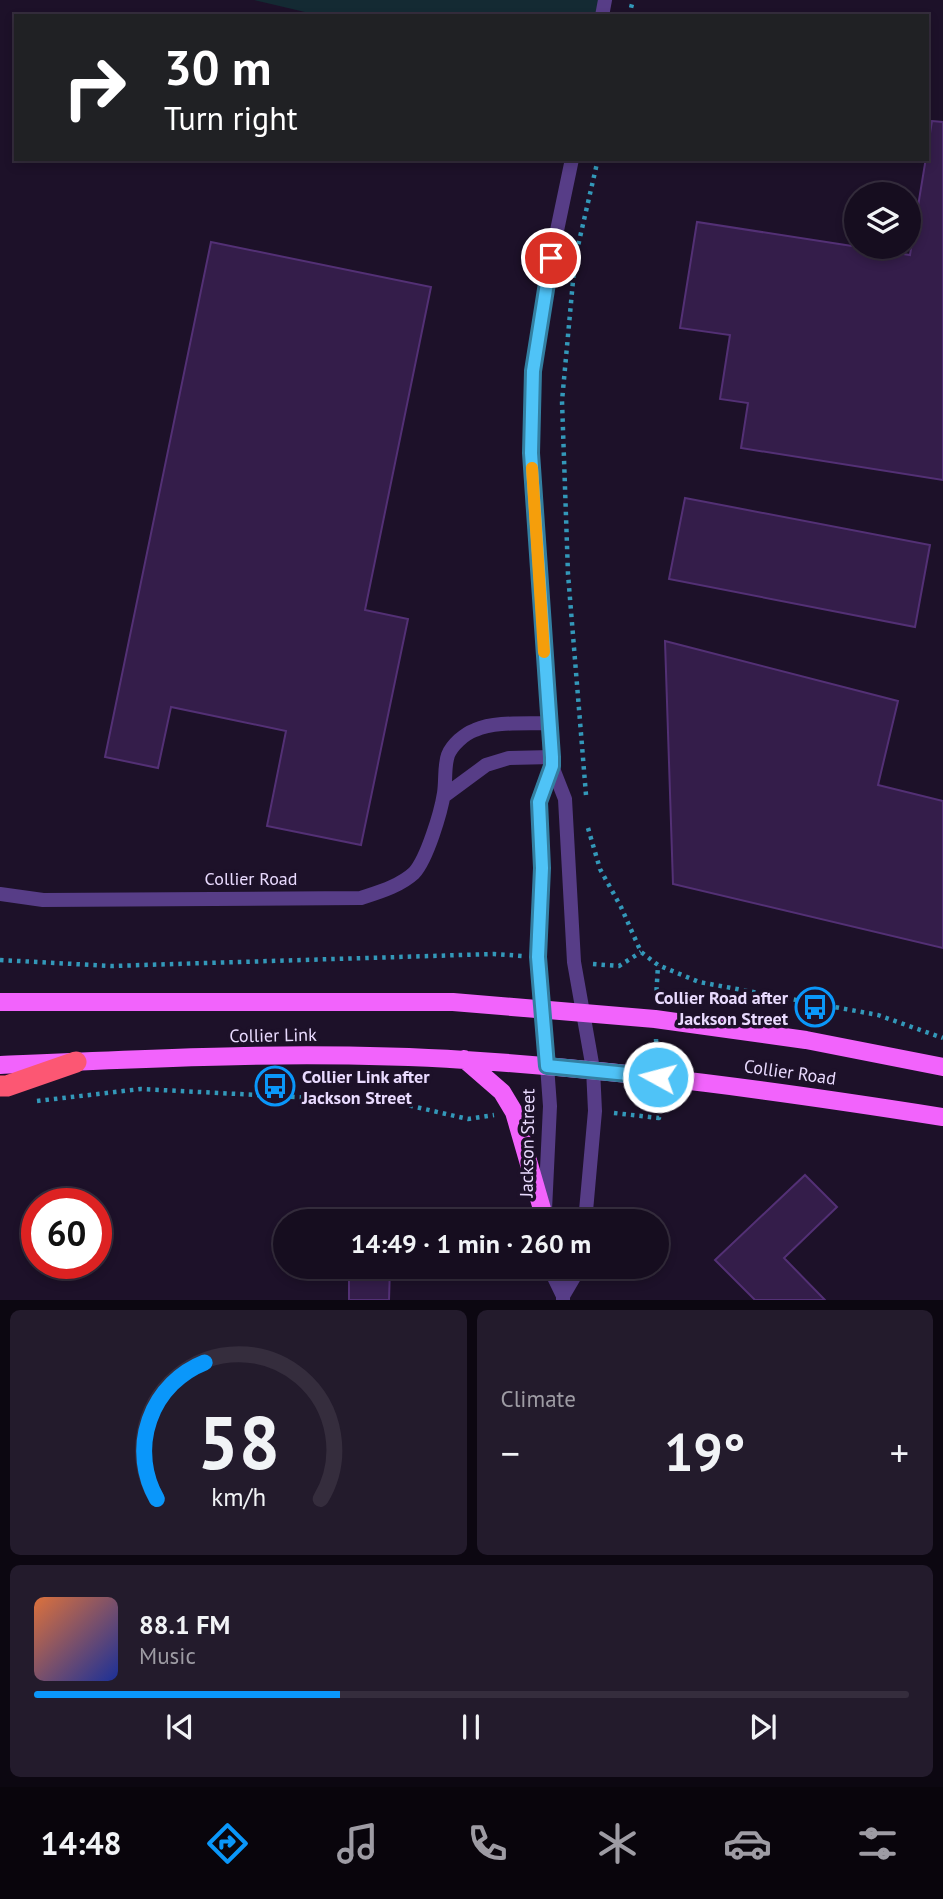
<!DOCTYPE html>
<html lang="en">
<head>
<meta charset="utf-8">
<style>
  body { margin:0; font-family:"PT Sans",sans-serif; background:#231b2c; color:#f1f3f6; height:100vh; display:flex; flex-direction:column; font-size:26px; white-space:nowrap }
  * { box-sizing:border-box; margin:0 }
  p { font-size:23px; color:#9e9ca4 }
  .icon { flex:none; width:38px; height:38px; fill:none; stroke:currentColor; stroke-width:2; stroke-linecap:round; stroke-linejoin:round }
  .map { position:relative; height:1300px; overflow:hidden }
  .details { display:flex; flex-direction:column; gap:10px; padding:10px; background:#0c0711; flex:1 }
  .details>* { flex:none }
  .top-card { position:absolute; left:14px; top:14px; width:915px; height:147px; border-radius:0px; box-shadow:0 4px 10px #0003,0 0 0 2px #352d3d; background:#202124; color:#fff; overflow:hidden }
  .tools { position:absolute; left:844px; top:182px; display:grid; gap:14px }
  .tools a { display:grid; place-items:center; width:77px; height:77px; border-radius:50%; background:#160d1f; box-shadow:0 4px 10px #0003,0 0 0 2px #352d3d; font-size:35px }
  .speed { position:absolute; left:21px; top:1188px; display:flex; gap:14px; font-size:35px; font-weight:700; text-align:center }
  .speed>* { display:grid; place-content:center; width:91px; height:91px; border-radius:50%; background:#160d1f; box-shadow:0 4px 10px #0003,0 0 0 2px #352d3d; line-height:1 }
  .speed .limit { border:10px solid #d22; background:#fff; color:#111 }
  .pin { position:absolute; display:grid; place-items:center; width:60px; height:60px; color:#fff; margin:-30px; border:4px solid #fff; border-radius:50%; box-shadow:0 2px 7px #0007 }
  .me { position:absolute; width:77px; margin:-38px; rotate:277deg; stroke-linejoin:round; filter:drop-shadow(0 0 5px #0008) }
  .turn { display:flex; align-items:center; gap:24px; height:147px; padding:0 35px; font-size:32px }
  .turn .icon { width:91px; height:91px; stroke-width:2.5 }
  .turn b { display:block; font-size:49px; line-height:60px }
  .big { font-size:52px; font-weight:800; line-height:1.1 }
  .details .tile { flex:1; display:flex; flex-direction:column; justify-content:center; gap:10px; min-width:0; padding:0 24px; border-radius:10px; background:#231b2c }
  .details .dial { align-items:center; gap:0 }
  .dial svg { height:182px; overflow:visible; fill:none; stroke:#352d3d; stroke-width:7; stroke-linecap:round; text-anchor:middle }
  .dial text { fill:#f1f3f6; stroke:none }
  .song { display:flex; align-items:center; gap:21px }
  .cover { width:84px; height:84px; border-radius:10px; background:linear-gradient(135deg,hsl(20 70% 55%),hsl(230 70% 35%)) }
  .played { height:7px; border-radius:4px; background:linear-gradient(90deg,#0a97fa 35%,#352d3d 35%) }
  .keys { display:flex; justify-content:space-around; direction:ltr }
  .heat { display:flex; justify-content:space-between; align-items:center; font-size:38px; direction:ltr }
  .details .tiles { flex:1; display:grid; gap:10px; grid-template-columns:1fr 1fr }
  .tile:last-child { grid-column:span 2 }
  .trip { position:absolute; left:273px; top:1209px; width:396px; height:70px; border-radius:35px; background:#160d1f; box-shadow:0 4px 10px #0003,0 0 0 2px #352d3d; font-weight:800; line-height:70px; text-align:center }
  .dock { display:flex; height:112px; justify-content:space-around; align-items:center; background:#09050c; color:#9e9ca4 }
  .dock .icon { width:49px; height:49px }
  .dock .active { color:#0a97fa }
  .dock b { font-size:32px; color:#f1f3f6 }
  .map>svg:first-child { display:block }
  .green { fill:#142a33 }
  .building { fill:#341d4a; stroke:#533075; stroke-width:2 }
  .lines { fill:none; stroke-linecap:round; stroke-linejoin:round }
  .path { stroke:#3398b9; stroke-width:4.5; stroke-dasharray:3.5 5; stroke-linecap:butt }
  .minor { stroke:#573d87; stroke-width:14 }
  .tertiary { stroke:#573d87; stroke-width:14 }
  .primary { stroke:#f263fc; stroke-width:18 }
  .motorway { stroke:#fc5773; stroke-width:21 }
  .route-casing { stroke:#337fa1; stroke-width:18 }
  .route { stroke:#4fc3f7; stroke-width:12 }
  .slow { stroke:#f59e0b; stroke-width:12 }
  .labels { text-anchor:middle; dominant-baseline:central; stroke-width:7; stroke-linejoin:round; paint-order:stroke }
  .street-label { font-size:18px; fill:#e9dafe; stroke:#1d1129 }
  .poi-label { font-size:18px; font-weight:bold; fill:#e9dafe; stroke:#1d1129; text-anchor:end }
</style>
</head>
<body>
<div class="map">
<svg width="943" height="1301" viewBox="0 0 943 1301">
  <rect width="100%" height="100%" fill="#1d1129"/>
  <!-- green -->
  <path class="green" d="M254,0H605L602,16H322Z"/>
  <!-- building -->
  <path class="building" d="M932,121L943,122V480L741,448L748,403L720,399L730,335L680,328L697,222L910,255Z
    M211,242L431,287L365,610L408,619L361,845L267,826L286,731L171,707L158,768L105,757Z
    M685,498L930,545L915,627L669,579Z
    M665,641L898,701L878,785L943,801V948L673,884Z
    M805,1175L837,1207L784,1258L825,1300H755L715,1260Z
    M349,1267H390L389,1300H349Z"/>
  <g class="lines">
    <!-- path -->
    <path class="path" d="M629,16L633,0
      M586,795L568,574L562,401L575,259L598,159
      M588,828L600,869L621,907L641,952L658,965L699,982L878,1015L943,1038
      M0,960L111,966L494,954L522,956
      M593,964L619,966L641,952
      M656,999L658,965
      M656,1039L657,1059
      M37,1101L141,1089L394,1102L468,1119L494,1115
      M614,1113L659,1118V1095"/>
    <!-- minor -->
    <path class="minor" d="M444,796L486,765L509,758L552,757
      M0,894L43,900L361,898C379,892 400,886 414,873C427,859 441,812 444,793C446,781 444,766 448,755C452,745 464,734 475,730C496,721 526,724 549,723"/>
    <!-- tertiary -->
    <path class="tertiary" d="M602,16L605,0
      M552,766L565,799L574,962L593,1069L595,1111L585,1222
      M545,1210L550,1106L539,957L542,868L539,801L552,766V757L531,454L533,371L546,283L572,159
      M549,1267L563,1296V1301
      M563,1296L580,1267"/>
    <!-- primary -->
    <path class="primary" d="M0,1002H453L655,1019L806,1040L943,1067
      M464,1059L502,1092L514,1112L544,1216
      M0,1065C155,1058 311,1050 465,1060C626,1070 784,1092 943,1117"/>
    <!-- motorway -->
    <path class="motorway" d="M0,1086H7L76,1062"/>
  </g>
  <g class="lines">
    <defs>
      <path id="route" d="M551,258L533,371L531,453L552,757V766L539,802L542,868L538,957L547,1066L658,1077"/>
    </defs>
    <!-- route casing -->
    <use href="#route" class="route-casing"/>
    <!-- route -->
    <use href="#route" class="route"/>
    <!-- slow -->
    <path class="slow" d="M532,468L544,652"/>
  </g>
  <!-- icons -->
  <defs>
    <symbol id="bus-ring" viewBox="-11 -11 22 22"><circle r="9.5" fill="#1d1129" stroke="#0a97fa" stroke-width="1.5"/><path d="M-5-6H5V4H4V6H2V4H-2V6H-4V4H-5ZM-3.5-4V0h7V-4ZM-3.5 1.2v1.5H-2V1.2ZM2 1.2v1.5H3.5V1.2Z" fill="#0a97fa"/></symbol>
  </defs>
  <g fill-rule="evenodd">
    <use href="#bus-ring" x="793" y="985" width="44" height="44"/>
    <use href="#bus-ring" x="253" y="1064" width="44" height="44"/>
  </g>
  <g class="labels">
    <!-- street labels -->
    <g class="street-label">
      <text x="251" y="878">Collier Road</text>
      <text transform="translate(273 1035) rotate(-1)">Collier Link</text>
      <text transform="translate(790 1072) rotate(8)">Collier Road</text>
      <text transform="translate(527 1143) rotate(-89)">Jackson Street</text>
    </g>
    <!-- poi labels -->
    <g class="poi-label">
      <text x="788" y="997">Collier Road after<tspan x="788" dy="21">Jackson Street</tspan></text>
      <text x="302" y="1076" text-anchor="start">Collier Link after<tspan x="302" dy="21">Jackson Street</tspan></text>
    </g>
  </g>
</svg>
<div class="tools">
<a><svg class="icon" aria-label="layers" viewBox="0 0 24 24"><path d="M12 4l9 5-9 5-9-5zM3 14l9 5 9-5"/></svg></a>
</div>
<div class="speed"><div class="limit">60</div></div>
<div class="pin" style="left:551px;top:258px;background:#d93025"><svg class="icon" aria-label="arrive" viewBox="0 0 24 24"><path d="M6 21V4h12l-3 4 3 4H6"/></svg></div>
<svg class="me" style="left:658px;top:1077px" viewBox="-20 -20 40 40"><circle r="17" fill="#4fc3f7" stroke="#fff" stroke-width="3"/><path d="M0-11L8 9 0 5-8 9z" fill="#fff"/></svg>
<div class="trip">14:49 · 1 min · 260 m</div>
<div class="top-card">
<div class="turn"><svg class="icon" aria-label="right" viewBox="0 0 24 24"><path d="M7 20v-9h11M14 6l5 5-5 5"/></svg><div><b>30 m</b>Turn right</div></div>
</div>
</div>
<section class="details">
<div class="tiles">
<div class="tile dial"><svg viewBox="0 0 100 80">
<path d="M14 69A42 42 0 1 1 86 69"/>
<path d="M14 69A42 42 0 0 1 35 9" stroke="#0a97fa"/>
<text x="50" y="56" font-size="32" font-weight="700">58</text>
<text x="50" y="72" font-size="11">km/h</text>
</svg></div>
<div class="tile"><p>Climate</p>
<div class="heat"><a>−</a><b class="big">19°</b><a>+</a></div>
</div>
<div class="tile">
<div class="song"><i class="cover"></i><div><b>88.1 FM</b><p>Music</p></div></div>
<div class="played"></div>
<div class="keys"><svg class="icon" aria-label="previous" viewBox="0 0 24 24"><path d="M18 5L8 12l10 7zM5 5v14"/></svg><svg class="icon" aria-label="pause" viewBox="0 0 24 24"><path d="M8 5v14M16 5v14"/></svg><svg class="icon" aria-label="next" viewBox="0 0 24 24"><path d="M6 5l10 7-10 7zM19 5v14"/></svg></div>
</div>
</div>
</section>
<nav class="dock">
<b>14:48</b>
<svg class="icon active" aria-label="directions" viewBox="0 0 24 24"><path d="M12 3l9 9-9 9-9-9zM9 14v-3h6M13 9l2 2-2 2"/></svg>
<svg class="icon" aria-label="music" viewBox="0 0 24 24"><path d="M9 18V5l10-2v13"/><circle cx="6" cy="18" r="3"/><circle cx="16" cy="16" r="3"/></svg>
<svg class="icon" aria-label="phone" viewBox="0 0 24 24"><path d="M5 4h4l2 5-3 2q2 4 5 5l2-3 5 2v4C11 20 4 13 5 4z"/></svg>
<svg class="icon" aria-label="climate" viewBox="0 0 24 24"><path d="M12 3v18M4 7l16 10M4 17L20 7"/></svg>
<svg class="icon" aria-label="car" viewBox="0 0 24 24"><path d="M5 17H2v-5l4-1 3-4h7l3 4 3 1v5h-3M9 17h6M6 11h13"/><circle cx="7" cy="17" r="2"/><circle cx="17" cy="17" r="2"/></svg>
<svg class="icon" aria-label="filters" viewBox="0 0 24 24"><path d="M4 7h16M4 17h16"/><circle cx="9" cy="7" r="2"/><circle cx="15" cy="17" r="2"/></svg>
</nav>
</body>
</html>
